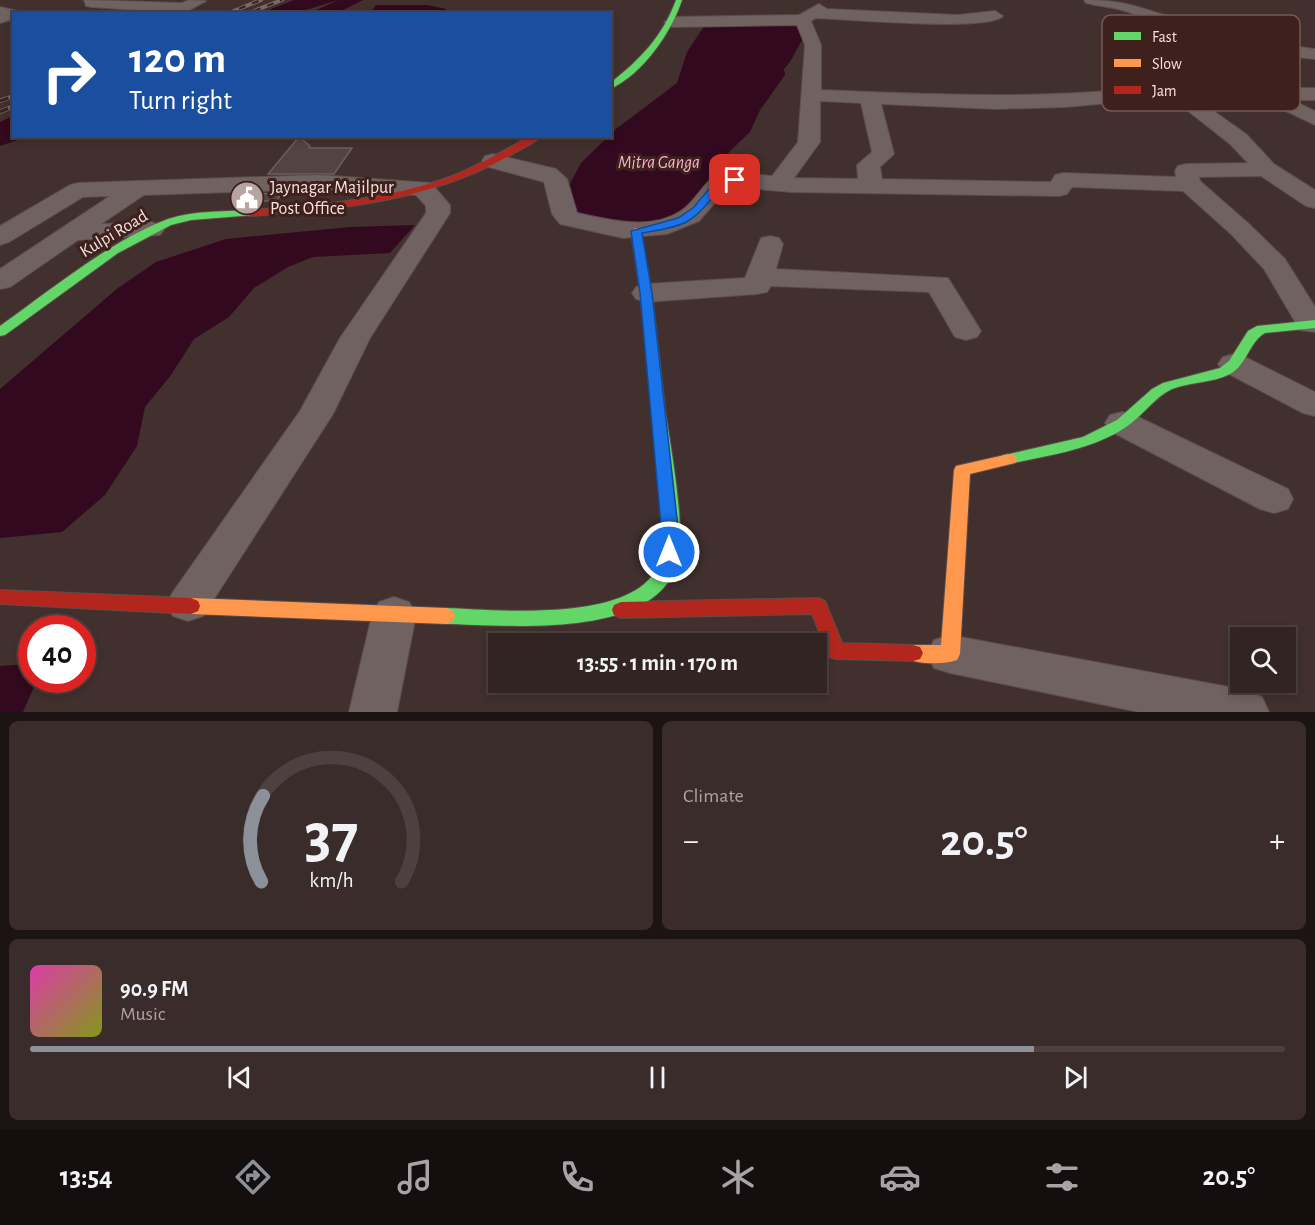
<!DOCTYPE html>
<html lang="en">
<head>
<meta charset="utf-8">
<style>
  body { margin:0; font-family:"Alegreya Sans",sans-serif; background:#392c2a; color:#f1f3f6; height:100vh; display:flex; flex-direction:column; font-size:22px; white-space:nowrap }
  * { box-sizing:border-box; margin:0 }
  p { font-size:20px; color:#a8a4a5 }
  .icon { flex:none; width:33px; height:33px; fill:none; stroke:currentColor; stroke-width:2; stroke-linecap:round; stroke-linejoin:round }
  .map { position:relative; height:712px; overflow:hidden }
  .drawer { display:flex; flex-direction:column; gap:9px; padding:9px; background:#1b1413; flex:1 }
  .drawer>* { flex:none }
  .guide { position:absolute; left:12px; top:12px; width:600px; height:126px; border-radius:0px; box-shadow:0 3px 9px #0003,0 0 0 2px #4c4140; background:#1a4fa0; color:#fff; overflow:hidden }
  .controls { position:absolute; left:1230px; top:627px; display:grid; gap:12px }
  .controls a { display:grid; place-items:center; width:66px; height:66px; border-radius:0px; background:#312422; box-shadow:0 3px 9px #0003,0 0 0 2px #4c4140; font-size:30px }
  .speed { position:absolute; left:18px; top:615px; display:flex; gap:12px; font-size:30px; font-weight:700; text-align:center }
  .speed>* { display:grid; place-content:center; width:78px; height:78px; border-radius:50%; background:#312422; box-shadow:0 3px 9px #0003,0 0 0 2px #4c4140; line-height:1 }
  .speed .limit { border:9px solid #d22; background:#fff; color:#111 }
  .pin { position:absolute; display:grid; place-items:center; width:51px; height:51px; color:#fff; margin:-26px; border-radius:12px; box-shadow:0 3px 9px #0006 }
  .me { position:absolute; width:66px; margin:-33px; rotate:0deg; stroke-linejoin:round; filter:drop-shadow(0 0 4px #0008) }
  .turn { display:flex; align-items:center; gap:21px; height:126px; padding:0 18px; font-size:27px }
  .turn .icon { width:78px; height:78px; stroke-width:2.5 }
  .turn b { display:block; font-size:42px; line-height:51px }
  .big { font-size:45px; font-weight:700; line-height:1.1 }
  .drawer .tile { flex:1; display:flex; flex-direction:column; justify-content:center; gap:9px; min-width:0; padding:0 21px; border-radius:9px; background:#392c2a }
  .drawer .dial { align-items:center; gap:0 }
  .dial svg { height:156px; overflow:visible; fill:none; stroke:#4c4140; stroke-width:7; stroke-linecap:round; text-anchor:middle }
  .dial text { fill:#f1f3f6; stroke:none }
  .song { display:flex; align-items:center; gap:18px }
  .cover { width:72px; height:72px; border-radius:9px; background:linear-gradient(135deg,hsl(320 70% 55%),hsl(70 70% 35%)) }
  .played { height:6px; border-radius:3px; background:linear-gradient(90deg,#8c9099 80%,#4c4140 80%) }
  .keys { display:flex; justify-content:space-around; direction:ltr }
  .heat { display:flex; justify-content:space-between; align-items:center; font-size:33px; direction:ltr }
  .drawer .tiles { flex:1; display:grid; gap:9px; grid-template-columns:1fr 1fr }
  .tile:last-child { grid-column:span 2 }
  .trip { position:absolute; left:488px; top:633px; width:339px; height:60px; border-radius:0px; background:#312422; box-shadow:0 3px 9px #0003,0 0 0 2px #4c4140; font-weight:700; line-height:60px; text-align:center }
  .menu { display:flex; height:96px; justify-content:space-around; align-items:center; background:#140e0e; color:#a8a4a5 }
  .menu .icon { width:42px; height:42px }
  .menu .selected { color:#8c9099 }
  .menu b { font-size:27px; color:#f1f3f6 }
  .map>svg:first-child { display:block }
  .water { fill:#32091e }
  .building { fill:#534443; stroke:#6e5f5e; stroke-width:1.5 }
  .lines { fill:none; stroke-linecap:round; stroke-linejoin:round }
  .street-casing { stroke:#5c4d4a; stroke-width:2 }
  .fast-casing { stroke:#5c4d4a; stroke-width:2 }
  .slow-casing { stroke:#5c4d4a; stroke-width:2 }
  .jam-casing { stroke:#5c4d4a; stroke-width:2 }
  .street { fill:#706261; fill-rule:evenodd }
  .fast { fill:#63d668; fill-rule:evenodd }
  .slow { fill:#ff974d; fill-rule:evenodd }
  .jam { fill:#b3261e; fill-rule:evenodd }
  .rail-far1-casing { stroke:#776a68; stroke-width:4 }
  .rail-casing { stroke:#776a68; stroke-width:4.5 }
  .rail-far1 { stroke:#3e201c; stroke-width:2; stroke-dasharray:7; stroke-linecap:butt }
  .rail { stroke:#3e201c; stroke-width:3; stroke-dasharray:9; stroke-linecap:butt }
  .route { fill:#1a73e8; stroke:#114b97; stroke-width:1.5 }
  .labels { text-anchor:middle; dominant-baseline:central; stroke-width:6; stroke-linejoin:round; paint-order:stroke }
  .far-water-label { font-size:18px; font-style:italic; fill:#f8b0d0; stroke:#3e201c }
  .far-poi-label { font-size:18px; fill:#f6e1dd; stroke:#3e201c; text-anchor:start }
  .far-street-label { font-size:18px; fill:#f6e1dd; stroke:#3e201c }
  .key { fill:#3e201c; stroke:#755a56; stroke-width:1.5 }
  .key-label { font-size:16px; fill:#f6e1dd }
</style>
</head>
<body>
<div class="map">
<svg width="1315" height="712" viewBox="0 0 1315 712">
  <rect width="100%" height="100%" fill="#41302d"/>
  <!-- water -->
  <path class="water" d="M294,0H363L337,13H310L338,0L296,13H261Z
    M376,5H427L446,9V13H370Z
    M796,22L807,34C796,46 795,58 784,69L785,75L760,110L750,132L730,151L710,177L699,201L662,221L625,226L582,215L565,202L566,191L581,163L616,129L677,83L687,52L705,25Z
    M13,116L14,136L27,137L0,146V122Z
    M415,225L390,253L313,257L288,267L254,288L229,317L194,339L171,375L145,407L137,446L105,495L62,532L0,538V389L118,288L156,262L226,239L350,227Z
    M31,664L32,680H37L23,712H0V666Z"/>
  <!-- building -->
  <path class="building" d="M299,137L310,146L309,148H352L334,174H268Z
    M282,193L277,200L244,203L252,194Z"/>
  <g class="lines">
    <defs>
      <path id="street" d="M84,0L182,3L189,0L206,1L184,13L91,7L86,6Z
        M1084,0C1124,0 1137,7 1174,18C1219,32 1268,44 1315,49V59C1249,53 1186,30 1122,10C1110,7 1098,6 1086,3Z
        M819,4L827,9L958,15L995,11L1003,16C989,32 845,19 816,18L811,21L821,45V90C921,94 1019,99 1119,90C1137,89 1157,92 1173,88H1315V100H1292L1315,111V125L1263,100H1198L1246,134L1274,164L1315,190V208L1306,206L1261,176L1199,177L1200,181L1249,224L1285,259L1315,307V332L1300,330L1264,269L1231,234L1183,191L1072,187L1067,194L1059,196L791,192L735,187L728,188L699,221L667,234L623,238L560,224L552,214L544,182L485,166L482,161L485,156L493,154L556,169L567,179L577,213C609,220 651,231 681,211C692,204 700,190 709,181C723,167 754,175 772,176L798,142L805,45L797,25L672,27L664,22L672,17L799,15ZM1142,100L1174,103L1183,107L1230,144L1248,163L1186,164L1178,166L1175,171L1176,177L1063,173L1055,175L1051,182L882,179L880,167L894,154L881,104L996,109L1066,107ZM820,101L861,103L872,152L857,165L858,179L794,178L820,142Z
        M0,7L18,11L20,14H14V19L0,23Z
        M319,175L431,183L450,205V213L370,338L333,414L203,616L188,621L173,616L166,604L173,592L300,411L340,338L426,213V206L416,195L319,189L144,195L101,224L151,222L160,225L164,230L160,235L78,240L10,287L0,289V269L110,196L83,197L9,242L0,245V226L70,185L78,183Z
        M770,236L779,238L783,244L776,269L948,278L981,331L977,337L966,340L955,337L929,292L771,286L767,292L757,294L646,302L636,299L632,293L636,287L646,284L745,278L761,238Z
        M1234,354L1245,357L1315,392V416L1303,413L1223,371L1218,364L1223,357Z
        M1122,412L1134,415L1288,489L1293,499L1288,509L1274,513L1260,509L1110,431L1105,423L1110,415Z
        M394,597L409,602L416,615L397,712H349L372,615L379,602Z
        M950,635L1245,690L1262,697L1269,712H1139L950,673L934,668L927,654L934,640Z"/>
      <path id="fast" d="M676,0H682C671,33 643,74 610,89V83C640,60 663,36 676,0Z
        M250,210L255,213L254,215L191,220L171,225L118,253L5,335L0,336V326C48,292 109,242 163,221C190,210 222,212 250,210Z
        M1315,320V328L1265,333C1249,342 1247,365 1230,374C1213,383 1190,382 1172,389C1154,397 1143,416 1126,427C1092,450 1049,455 1009,464L1003,463L1001,459L1003,455L1009,454L1083,437L1117,420L1152,389L1163,383L1220,368L1229,361L1248,331L1257,326Z
        M658,403L665,408C670,446 688,533 676,567C650,640 507,625 446,624L439,621L437,616L439,611L446,608C497,610 638,624 659,563C670,530 654,445 651,408Z"/>
      <path id="slow" d="M636,228L641,231L652,293L665,408L658,413L651,408L640,293L631,231Z
        M1009,454L1015,455L1017,459L1015,463L970,474L960,654L957,660C943,665 920,664 906,659L903,653L906,647L913,645H941L954,470L956,466Z
        M191,598L446,608L453,611L455,616L453,621L446,624L191,614L184,611L182,606L184,601Z"/>
      <path id="jam" d="M530,136H542C532,145 518,150 507,157C427,201 339,210 250,216L245,213L250,210C318,205 388,200 452,176C480,165 505,150 530,136Z
        M0,590L191,598L198,601L200,606L198,611L191,614L0,604Z
        M818,598L825,601L842,643L913,645L920,647L923,653L920,659L913,661L836,659L829,657L812,614L621,618L614,615L612,610L614,605L621,602Z"/>
    </defs>
    <!-- street casing -->
    <use href="#street" class="street-casing"/>
    <!-- fast casing -->
    <use href="#fast" class="fast-casing"/>
    <!-- slow casing -->
    <use href="#slow" class="slow-casing"/>
    <!-- jam casing -->
    <use href="#jam" class="jam-casing"/>
    <!-- street -->
    <use href="#street" class="street"/>
    <!-- fast -->
    <use href="#fast" class="fast"/>
    <!-- slow -->
    <use href="#slow" class="slow"/>
    <!-- jam -->
    <use href="#jam" class="jam"/>
    <defs>
      <path id="rail-far1" d="M254,11L282,0
        M226,14L261,0"/>
      <path id="rail" d="M0,101L14,96
        M0,112L14,106"/>
    </defs>
    <!-- rail-far1 casing -->
    <use href="#rail-far1" class="rail-far1-casing"/>
    <!-- rail casing -->
    <use href="#rail" class="rail-casing"/>
    <!-- rail-far1 -->
    <use href="#rail-far1" class="rail-far1"/>
    <!-- rail -->
    <use href="#rail" class="rail"/>
  </g>
  <!-- route -->
  <path class="route" d="M735,177L740,180L738,182C712,188 710,208 688,221C675,229 656,230 642,233L652,293L679,537L675,557H663L660,552L662,537L640,293L631,231L678,218L693,208L716,181Z"/>
  <!-- icons -->
  <defs>
    <symbol id="civic-disc" viewBox="-11 -11 22 22"><circle r="9.5" fill="#b7a39f" stroke="#3e201c"/><path d="M-.6-6.5H3V-4.5H.6V-3L4-1V1h2V6H-6V1h2V-1L-.6-3ZM-1.2 2.5V6h2.4V2.5Z" fill="#fff"/></symbol>
  </defs>
  <g fill-rule="evenodd">
    <use href="#civic-disc" x="228" y="179" width="38" height="38"/>
  </g>
  <g class="labels">
    <!-- far-water labels -->
    <g class="far-water-label">
      <text x="659" y="163">Mitra Ganga</text>
    </g>
    <!-- far-poi labels -->
    <g class="far-poi-label">
      <text x="270" y="188">Jaynagar Majilpur<tspan x="270" dy="21">Post Office</tspan></text>
    </g>
    <!-- far-street labels -->
    <g class="far-street-label">
      <text transform="translate(114 234) rotate(-31)">Kulpi Road</text>
    </g>
  </g>
  <!-- legend -->
  <rect x="1102" y="15" width="198" height="96" rx="9" class="key"/>
  <rect x="1114" y="32" width="27" height="8" fill="#63d668"/>
  <rect x="1114" y="59" width="27" height="8" fill="#ff974d"/>
  <rect x="1114" y="86" width="27" height="8" fill="#b3261e"/>
  <g class="key-label">
    <text x="1152" y="42">Fast</text>
    <text x="1152" y="69">Slow</text>
    <text x="1152" y="96">Jam</text>
  </g>
</svg>
<div class="controls">
<a><svg class="icon" aria-label="search" viewBox="0 0 24 24"><circle cx="10" cy="10" r="6"/><path d="M15 15l6 6"/></svg></a>
</div>
<div class="speed"><div class="limit">40</div></div>
<div class="pin" style="left:735px;top:180px;background:#d93025"><svg class="icon" aria-label="arrive" viewBox="0 0 24 24"><path d="M6 21V4h12l-3 4 3 4H6"/></svg></div>
<svg class="me" style="left:669px;top:552px" viewBox="-20 -20 40 40"><circle r="17" fill="#1a73e8" stroke="#fff" stroke-width="3"/><path d="M0-11L8 9 0 5-8 9z" fill="#fff"/></svg>
<div class="trip">13:55 · 1 min · 170 m</div>
<div class="guide">
<div class="turn"><svg class="icon" aria-label="right" viewBox="0 0 24 24"><path d="M7 20v-9h11M14 6l5 5-5 5"/></svg><div><b>120 m</b>Turn right</div></div>
</div>
</div>
<section class="drawer">
<div class="tiles">
<div class="tile dial"><svg viewBox="0 0 100 80">
<path d="M14 69A42 42 0 1 1 86 69"/>
<path d="M14 69A42 42 0 0 1 15 25" stroke="#8c9099"/>
<text x="50" y="56" font-size="32" font-weight="700">37</text>
<text x="50" y="72" font-size="11">km/h</text>
</svg></div>
<div class="tile"><p>Climate</p>
<div class="heat"><a>−</a><b class="big">20.5°</b><a>+</a></div>
</div>
<div class="tile">
<div class="song"><i class="cover"></i><div><b>90.9 FM</b><p>Music</p></div></div>
<div class="played"></div>
<div class="keys"><svg class="icon" aria-label="previous" viewBox="0 0 24 24"><path d="M18 5L8 12l10 7zM5 5v14"/></svg><svg class="icon" aria-label="pause" viewBox="0 0 24 24"><path d="M8 5v14M16 5v14"/></svg><svg class="icon" aria-label="next" viewBox="0 0 24 24"><path d="M6 5l10 7-10 7zM19 5v14"/></svg></div>
</div>
</div>
</section>
<nav class="menu">
<b>13:54</b>
<svg class="icon selected" aria-label="directions" viewBox="0 0 24 24"><path d="M12 3l9 9-9 9-9-9zM9 14v-3h6M13 9l2 2-2 2"/></svg>
<svg class="icon" aria-label="music" viewBox="0 0 24 24"><path d="M9 18V5l10-2v13"/><circle cx="6" cy="18" r="3"/><circle cx="16" cy="16" r="3"/></svg>
<svg class="icon" aria-label="phone" viewBox="0 0 24 24"><path d="M5 4h4l2 5-3 2q2 4 5 5l2-3 5 2v4C11 20 4 13 5 4z"/></svg>
<svg class="icon" aria-label="climate" viewBox="0 0 24 24"><path d="M12 3v18M4 7l16 10M4 17L20 7"/></svg>
<svg class="icon" aria-label="car" viewBox="0 0 24 24"><path d="M5 17H2v-5l4-1 3-4h7l3 4 3 1v5h-3M9 17h6M6 11h13"/><circle cx="7" cy="17" r="2"/><circle cx="17" cy="17" r="2"/></svg>
<svg class="icon" aria-label="filters" viewBox="0 0 24 24"><path d="M4 7h16M4 17h16"/><circle cx="9" cy="7" r="2"/><circle cx="15" cy="17" r="2"/></svg>
<b>20.5°</b>
</nav>
</body>
</html>
